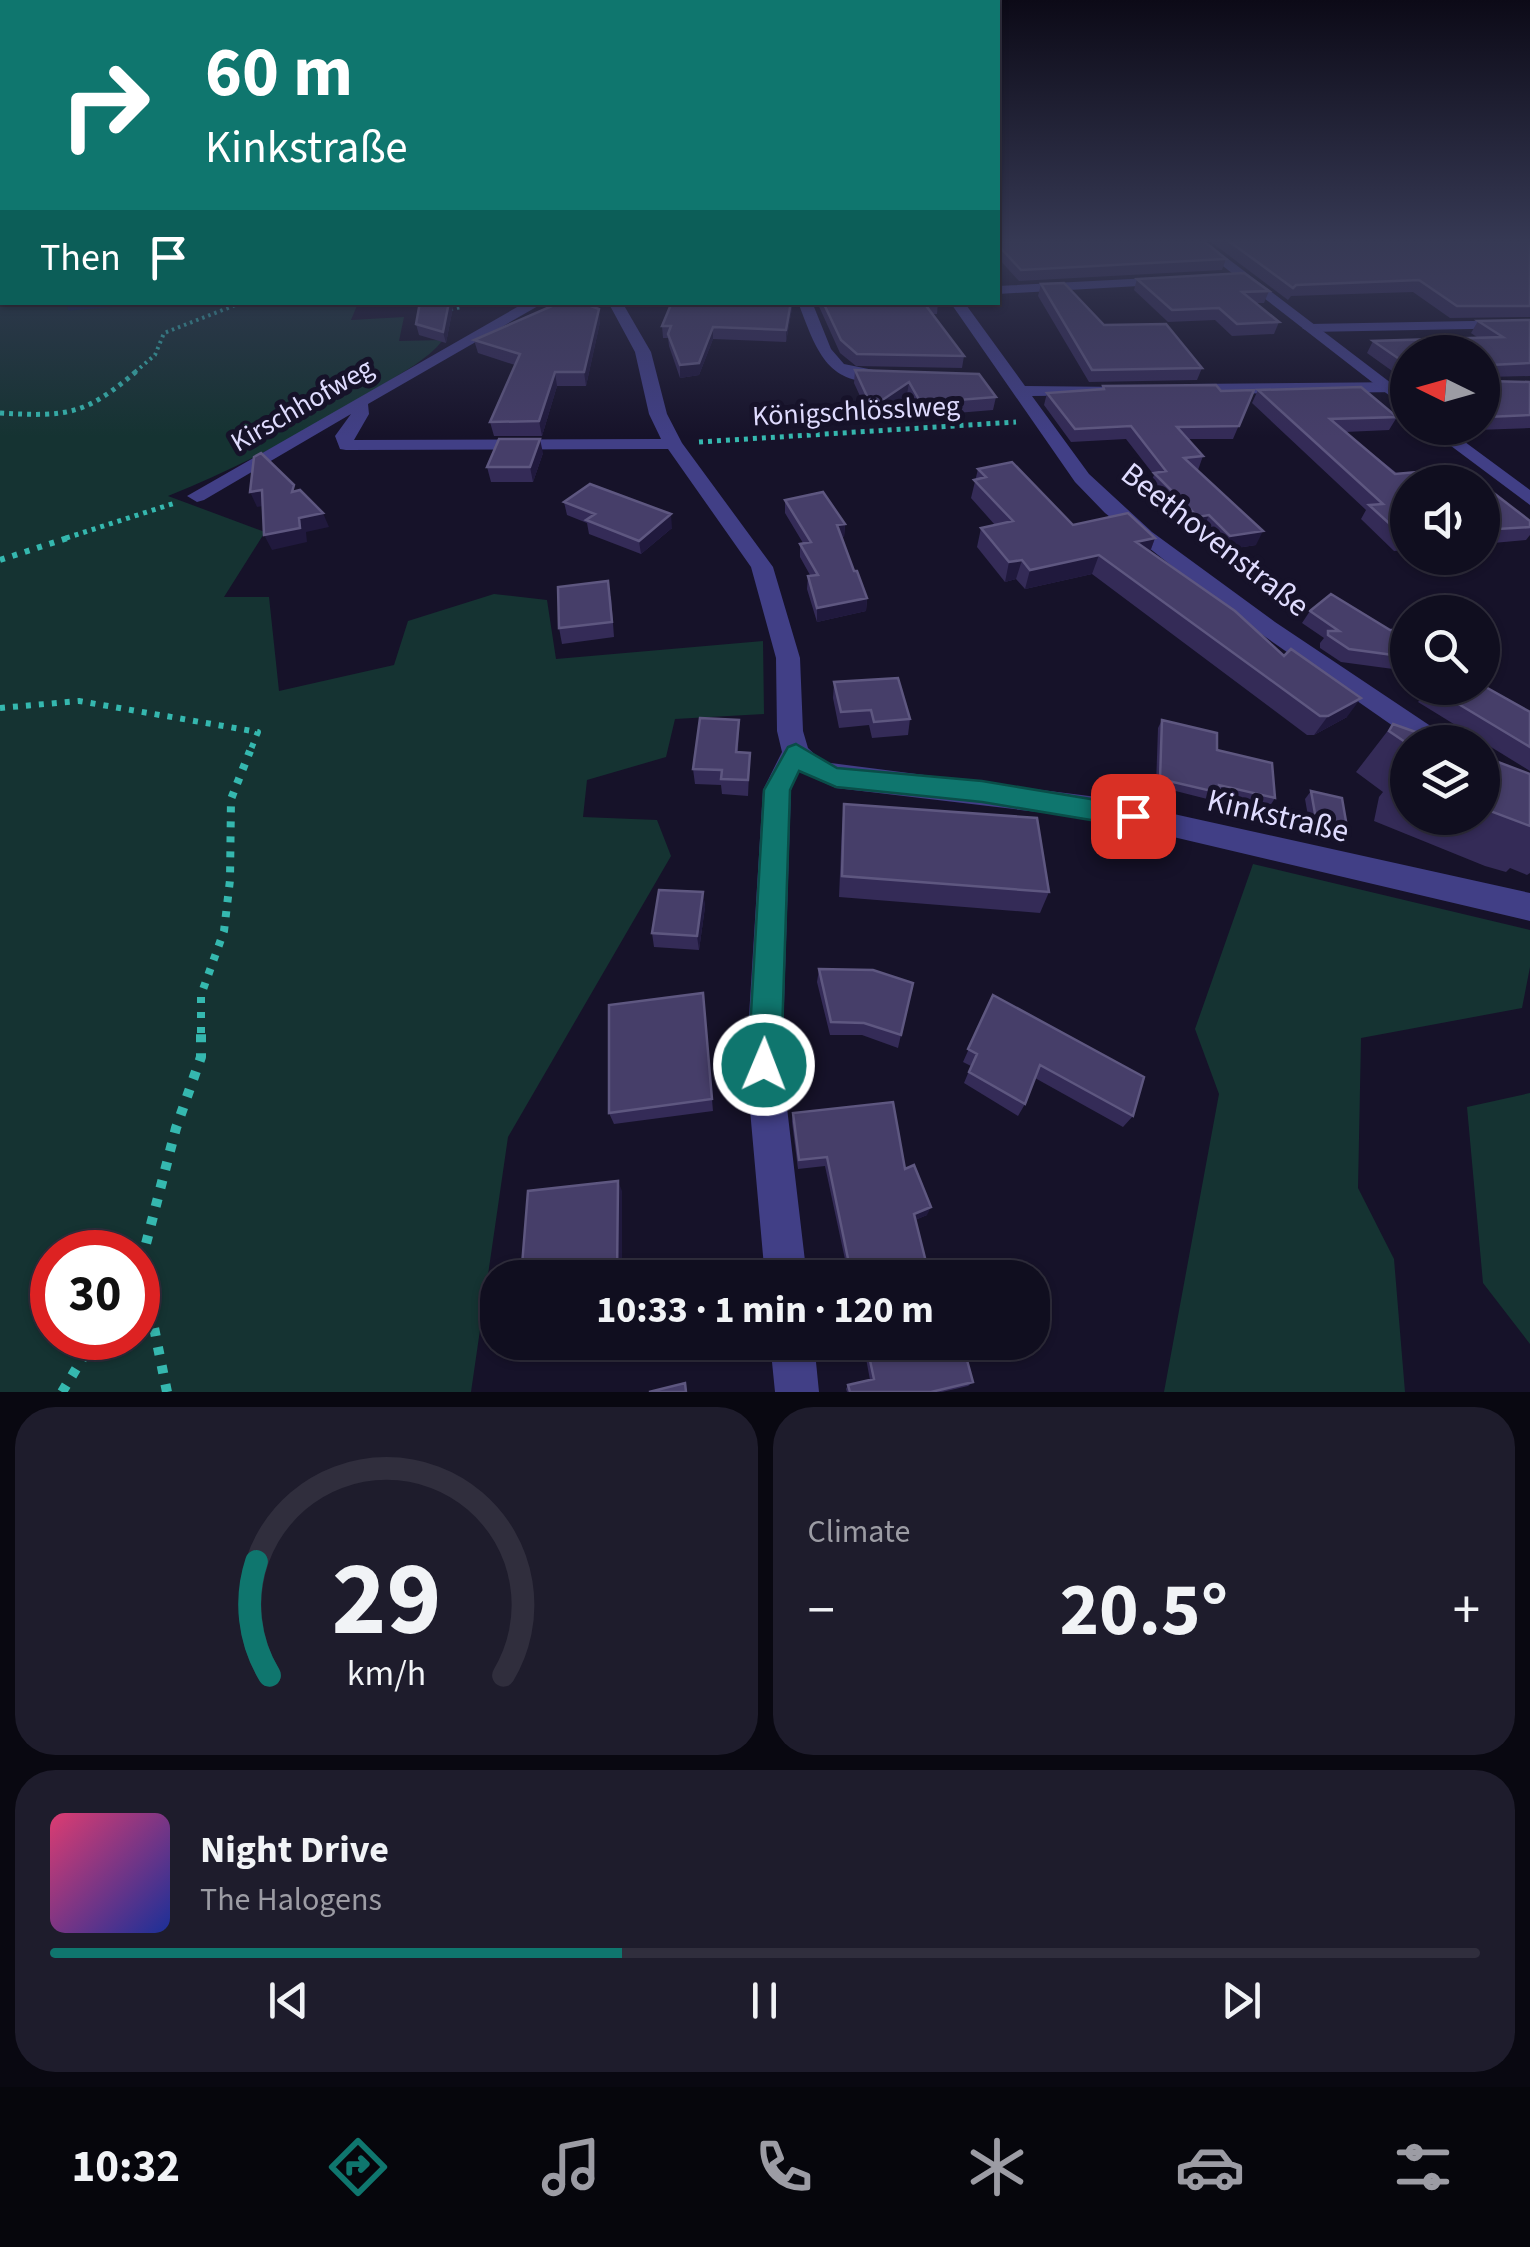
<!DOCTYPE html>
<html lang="en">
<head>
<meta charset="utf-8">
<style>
  body { margin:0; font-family:"Source Sans 3",sans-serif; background:#1e1c2c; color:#f1f3f6; height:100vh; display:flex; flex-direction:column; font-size:38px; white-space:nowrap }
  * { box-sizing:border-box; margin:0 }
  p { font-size:32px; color:#9c9ca4 }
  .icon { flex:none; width:55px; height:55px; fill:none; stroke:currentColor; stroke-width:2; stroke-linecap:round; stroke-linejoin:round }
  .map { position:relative; height:1392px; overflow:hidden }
  .drawer { display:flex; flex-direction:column; gap:15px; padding:15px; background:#090811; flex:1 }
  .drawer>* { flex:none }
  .banner { position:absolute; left:0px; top:0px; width:1000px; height:305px; box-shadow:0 2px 8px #0004,0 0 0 2px #302e3d; background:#0f766e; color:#fff; overflow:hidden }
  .needle { width:65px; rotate:275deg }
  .tools { position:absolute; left:1390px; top:335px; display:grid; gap:20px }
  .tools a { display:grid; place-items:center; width:110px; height:110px; border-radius:50%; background:#100e1f; box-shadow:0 2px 8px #0004,0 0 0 2px #302e3d; font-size:50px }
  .speed { position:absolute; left:30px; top:1230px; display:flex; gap:20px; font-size:50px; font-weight:700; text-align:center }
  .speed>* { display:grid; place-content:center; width:130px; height:130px; border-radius:50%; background:#100e1f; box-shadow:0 2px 8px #0004,0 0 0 2px #302e3d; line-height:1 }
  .speed .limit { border:15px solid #d22; background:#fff; color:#111 }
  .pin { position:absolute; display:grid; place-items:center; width:85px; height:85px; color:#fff; margin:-42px; border-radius:20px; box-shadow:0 5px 15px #0006 }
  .me { position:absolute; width:110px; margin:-55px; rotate:1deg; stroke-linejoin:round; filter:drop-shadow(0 0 8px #0008) }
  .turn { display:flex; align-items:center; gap:35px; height:210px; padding:0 40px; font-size:45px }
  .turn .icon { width:130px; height:130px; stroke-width:2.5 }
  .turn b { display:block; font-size:70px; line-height:85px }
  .then { display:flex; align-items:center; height:95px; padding:0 40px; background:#0003; gap:20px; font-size:38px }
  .big { font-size:75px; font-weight:700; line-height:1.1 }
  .drawer .card { flex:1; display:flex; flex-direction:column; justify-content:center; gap:15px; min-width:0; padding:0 35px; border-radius:40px; background:#1e1c2c }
  .drawer .dial { align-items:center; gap:0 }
  .dial svg { height:260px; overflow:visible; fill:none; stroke:#302e3d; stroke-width:7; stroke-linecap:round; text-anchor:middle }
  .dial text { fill:#f1f3f6; stroke:none }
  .song { display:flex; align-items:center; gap:30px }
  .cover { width:120px; height:120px; border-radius:15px; background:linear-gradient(135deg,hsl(340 70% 55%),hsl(230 70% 35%)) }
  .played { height:10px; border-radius:5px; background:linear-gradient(90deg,#0f766e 40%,#302e3d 40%) }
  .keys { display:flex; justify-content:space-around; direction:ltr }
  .heat { display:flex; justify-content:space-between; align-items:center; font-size:55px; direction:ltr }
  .drawer .tiles { flex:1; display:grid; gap:15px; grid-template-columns:1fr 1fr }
  .card:last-child { grid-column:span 2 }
  .trip { position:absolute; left:480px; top:1260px; width:570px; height:100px; border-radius:40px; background:#100e1f; box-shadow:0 2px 8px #0004,0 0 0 2px #302e3d; font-weight:700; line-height:100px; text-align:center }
  .tab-bar { display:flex; height:160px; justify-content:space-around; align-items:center; background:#06060c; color:#9c9ca4 }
  .tab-bar .icon { width:70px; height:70px }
  .tab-bar .active { color:#0f766e }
  .tab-bar b { font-size:45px; color:#f1f3f6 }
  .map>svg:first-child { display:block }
  .green { fill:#153332; fill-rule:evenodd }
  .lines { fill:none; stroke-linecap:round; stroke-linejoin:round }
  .stream { stroke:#11294e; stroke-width:5 }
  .path-far4 { stroke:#35b8af; stroke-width:4; stroke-dasharray:2.5 4; stroke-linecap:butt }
  .path-far3 { stroke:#35b8af; stroke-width:5; stroke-dasharray:4 5; stroke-linecap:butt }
  .path-far2 { stroke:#35b8af; stroke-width:6; stroke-dasharray:5 8; stroke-linecap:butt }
  .path-far1 { stroke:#35b8af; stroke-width:8; stroke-dasharray:6 9; stroke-linecap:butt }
  .path { stroke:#35b8af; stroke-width:10; stroke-dasharray:8 11; stroke-linecap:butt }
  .minor { fill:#413f86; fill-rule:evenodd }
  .tertiary { fill:#413f86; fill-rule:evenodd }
  .wall { fill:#342b57 }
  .shaded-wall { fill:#20193d }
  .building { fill:#463e69; stroke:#5e5780; stroke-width:2.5 }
  .route { fill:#0f766e; stroke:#0a4d48; stroke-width:2.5 }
  .labels { text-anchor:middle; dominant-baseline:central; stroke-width:10; stroke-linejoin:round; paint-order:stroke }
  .far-street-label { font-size:28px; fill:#dfdbfe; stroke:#161229 }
  .street-label { font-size:32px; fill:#dfdbfe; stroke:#161229 }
</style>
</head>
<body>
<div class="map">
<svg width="1530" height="1392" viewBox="0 0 1530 1392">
  <rect width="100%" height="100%" fill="#161229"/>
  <!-- green -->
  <path class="green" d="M0,242L2,302L358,303L351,320L404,317L399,341L443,340C427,360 403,372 382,385C313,428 243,466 168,496L265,532L224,597H269L279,691L394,665L408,621L494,594L547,600L556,659L763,641L764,714L675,719L666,757L587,780L583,817L657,820L671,856L508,1137L471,1392H0ZM52,1252H138V1338H52Z
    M1253,864L1530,930V967L1522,1008L1361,1038L1358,1188L1394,1259L1405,1392H1164L1219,1094L1195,1029Z
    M1530,1093V1344L1483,1283L1467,1107Z"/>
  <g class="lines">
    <!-- stream -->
    <path class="stream" d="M228,302H240
      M70,308L144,302"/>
    <!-- path-far4 -->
    <path class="path-far4" d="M444,310L462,307
      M135,372L155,355L164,333L243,302"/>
    <!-- path-far3 -->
    <path class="path-far3" d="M0,413C69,417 85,415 138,370
      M699,442L1016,422
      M66,538L175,503"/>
    <!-- path-far2 -->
    <path class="path-far2" d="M0,560L74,536
      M0,708L79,701L258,732L249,754"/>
    <!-- path-far1 -->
    <path class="path-far1" d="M201,1033V995L224,931L230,880L231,799L250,751"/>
    <!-- path -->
    <path class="path" d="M62,1392L95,1338
      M167,1392L141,1263L176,1128L201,1057V1030"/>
    <!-- minor -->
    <path class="minor" d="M1169,277L1174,278V284L998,294V286Z
      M526,302H545L368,404L369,414L354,440L661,439L649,414L635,352L608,302H622L651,352L667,414L682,443L773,567L800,658L803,731L808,748L823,762L1097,797L1530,893V921L1097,819L836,788L798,771L791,790L782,1065L807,1278H765L746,1065L763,790L782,752L777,731L776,658L751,567L668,449L346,450L340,449L335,436L351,414L204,500L197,502L187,496Z
      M798,302H812L831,349L844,364L893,374V380C828,391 817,352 798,302Z
      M950,302H964L1025,386L1124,387V393L1118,395L1032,396L1089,474L1152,532L1275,622L1444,735L1448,742H1416L1231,613L1105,513L1075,482Z
      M1530,320V328L1309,332L1302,328L1309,324Z
      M1408,382V392L1188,394L1180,389L1188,384Z
      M770,1342H814L819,1392H775Z"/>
    <!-- tertiary -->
    <path class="tertiary" d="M1192,242H1206L1408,396V410Z
      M1427,428H1446L1530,490V505Z"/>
  </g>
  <!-- wall -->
  <path class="wall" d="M998,242L1226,259L1222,270L1019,281L998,258Z
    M1211,242H1530V317L1450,318L1413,292L1291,296L1288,300Z
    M1137,279L1269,291L1264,303H1256L1279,322L1274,334L1232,336L1215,320L1168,322L1134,290Z
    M1041,284L1104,325L1202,368L1197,380L1089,382L1038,296Z
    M454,302L446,343L419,335L416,324Z
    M793,302L786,342L713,339L699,375L680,378L669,346L668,338H663L662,326Z
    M817,302H938L937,314H933L964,356L962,368L856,366L840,353Z
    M1530,320V376L1487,377V381L1530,382V428L1477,430L1474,428H1482V352H1408V379L1402,378L1367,353L1373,341L1478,338L1471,333L1478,321Z
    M600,322L586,386H557L542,436H494L490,422L515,365L478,353L474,340Z
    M855,370L996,397L993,410L920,416L907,395L871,420L854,383Z
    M1103,386L1221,391L1254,390L1233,439H1188L1203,456L1198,470L1256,545L1224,550L1203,529L1192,531L1149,486L1154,475L1126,439L1071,442L1044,405L1047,393L1102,389Z
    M1258,390L1397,417L1389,430L1345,432L1408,482V550L1394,551L1361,519L1366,510L1252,403Z
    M543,453L533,482H491L487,467Z
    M978,469L1073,525L1155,538L1150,552L1347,717L1314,735H1307L1092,574L1025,589L1016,579L1005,582L977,547L981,528L995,525L971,498Z
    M1482,484L1530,521V535L1526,540L1482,544Z
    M785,500L845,524L844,537H841L854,571L867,598L866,611L817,622L807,589L808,576L810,575L800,557V544L803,543L785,513Z
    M564,502L672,528L641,554L589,534L587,523L567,515Z
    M611,596L614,637L562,644L559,628Z
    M1310,611L1408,635V671L1341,662L1320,648V643L1324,638L1302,623Z
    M834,682L910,719L908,735L872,738L869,725L839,728L833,698Z
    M1430,688H1482L1530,712V771L1418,702Z
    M739,720L738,752L750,753L748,796L722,794L721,785L695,784L693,769Z
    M1162,720L1217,750L1275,798L1270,806L1220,793L1215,801L1156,786L1158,728Z
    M1393,724L1408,742V818H1482V756L1530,774V873L1527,875L1510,868L1506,872L1485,866L1374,821L1379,797L1383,792L1356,772Z
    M1311,791L1348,833L1342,840L1311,833L1305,799Z
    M844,804L1049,892L1040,913L839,897L842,826Z
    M703,892L705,907L699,950L654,947L652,933Z
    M819,969L913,983L898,1048L862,1035H830L817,982Z
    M703,993L713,1111L614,1124L609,1113Z
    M993,995L1133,1116L1123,1127L1035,1078L1025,1104L1018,1116L964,1083L971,1066L963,1062Z
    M793,1113L905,1169L927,1215L915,1220L930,1278H849L825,1166L798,1169L792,1122Z
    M863,1342H962L973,1382L968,1386L942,1392H847L846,1389L848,1385L870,1380Z"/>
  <!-- shaded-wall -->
  <path class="shaded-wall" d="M449,302H454L446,343L443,332Z
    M791,302H793L786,342V330Z
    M599,309L600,322L586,386L584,372Z
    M713,327V339L699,375L680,378V365Z
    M555,372L557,386L542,436L539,421Z
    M909,382L907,395L871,420L872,407Z
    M540,439L543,453L533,482L530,467Z
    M262,490L269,505L257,507L250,492Z
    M323,513L329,527L306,532L307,542L272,550L264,535L299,518Z
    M671,514L672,528L641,554L639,541Z
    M1209,515L1203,529L1192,531L1198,517Z
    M845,524L844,537L836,539L837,525Z
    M1263,531L1256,545L1224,550L1230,536Z
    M1155,538L1148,557L1136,542Z
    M1099,555L1092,574L1025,589L1030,570Z
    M1022,560L1016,579L1005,582L1009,562Z
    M867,598L866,611L817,622V608Z
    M1361,698L1347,717L1314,735L1328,716Z
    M703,892L705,907L699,950L697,936Z
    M618,1181L622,1191V1278H617Z
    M931,1207L927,1215L910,1222L914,1214Z"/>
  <!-- building -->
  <path class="building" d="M998,242H1205L1226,259L1021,270L998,245Z
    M1230,242H1530V306H1457L1419,280L1296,285L1293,288Z
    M1244,273L1269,291L1242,292L1279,322L1237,324L1219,308L1172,310L1137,279Z
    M1064,283L1104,325L1166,324L1202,368L1092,370L1041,284Z
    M420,302H449L443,332L416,324Z
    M561,302H581L599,309L584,372H555L539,421L490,422L520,354L474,340Z
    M672,302H791L786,330L713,327L699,363L680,365L668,334L671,326H662Z
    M823,302H932L924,303L964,356L857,354L841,340Z
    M1530,320V363L1490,365L1486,368L1487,381L1530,382V415L1486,417L1482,414V352H1408V365L1373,341L1503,337L1478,321Z
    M855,370L979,374L996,397L921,403L909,382L872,407Z
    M1216,385L1221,391L1254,390L1239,426L1177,427L1203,456L1184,458L1263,531L1230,536L1209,515L1198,517L1154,473L1166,471L1131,426L1075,429L1047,393L1104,389L1103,386Z
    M1361,387L1397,417L1330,419L1395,474L1462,468L1480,482H1408V536H1403L1369,505L1383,504L1258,390Z
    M499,439H540L530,467H487Z
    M261,453L294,485L292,492L300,490L323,513L299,518L300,528L264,535L262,490L250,492L254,457Z
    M1012,462L1073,525L1128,513L1155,538L1136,542L1235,611L1284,656L1291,649L1361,698L1328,716H1320L1099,555L1030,570L1022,560L1009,562L981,528L1013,521L974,480L986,477L978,469Z
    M590,484L671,514L639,541L586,520L595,514L564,502Z
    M1482,484L1530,521V527L1482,530Z
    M823,492L845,524L837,525L854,571H857L867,598L817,608L808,576L818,575L800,544L811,542L785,500Z
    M608,581L612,622L559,628L558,587Z
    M1331,594L1390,630H1402L1408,635V657L1349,649L1328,635V631H1339L1310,611Z
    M898,678L910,719L874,722L871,710L841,712L834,682Z
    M1482,685L1530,712V747L1432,688H1482Z
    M700,718L739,720L736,752L750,753L748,780L721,779L722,770L693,769Z
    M1162,720L1217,733V750L1272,763L1275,798L1219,785L1220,793L1160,779Z
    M1393,724L1444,742H1408V744L1389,731Z
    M1482,756L1530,774V826L1482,808Z
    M1311,791L1342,798L1348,833L1317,825Z
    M844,804L1037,818L1049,892L842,876Z
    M659,890L703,892L697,936L652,933Z
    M819,969L873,970L913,983L901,1035L864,1023L831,1022Z
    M703,993L712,1099L609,1113V1005Z
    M993,995L1144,1077L1133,1116L1040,1065L1025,1104L969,1072L977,1054L968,1049Z
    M893,1102L905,1169L914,1165L931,1207L914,1214L930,1278H852L827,1157L799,1160L793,1113Z
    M618,1181L617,1278H521L528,1191Z
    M866,1342H962L973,1382L931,1392H850L848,1385L874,1379Z
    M685,1383L686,1392H649Z"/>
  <!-- sky -->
  <linearGradient id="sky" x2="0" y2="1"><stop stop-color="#0c0a17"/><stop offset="0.55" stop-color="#363954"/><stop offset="1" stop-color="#363954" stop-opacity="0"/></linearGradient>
  <rect width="1530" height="437" fill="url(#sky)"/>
  <!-- route -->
  <path class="route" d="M796,744L837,768L982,781L1133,806L1142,809L1146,816L1142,824L1133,827L982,802L836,787L799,771L790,790L781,1065L776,1076L764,1081L753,1076L748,1065L764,790L788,747Z"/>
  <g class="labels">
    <!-- far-street labels -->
    <g class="far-street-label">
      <text transform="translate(302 405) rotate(-30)">Kirschhofweg</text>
      <text transform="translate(856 411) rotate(-3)">Königschlösslweg</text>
    </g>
    <!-- street labels -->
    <g class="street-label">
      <text transform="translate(1215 540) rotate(38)">Beethovenstraße</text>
      <text transform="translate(1278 816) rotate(13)">Kinkstraße</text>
    </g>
  </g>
</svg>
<div class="tools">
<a><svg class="needle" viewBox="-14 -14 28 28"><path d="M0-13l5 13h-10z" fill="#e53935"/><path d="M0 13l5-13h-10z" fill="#9c9ca4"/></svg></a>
<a><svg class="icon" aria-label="sound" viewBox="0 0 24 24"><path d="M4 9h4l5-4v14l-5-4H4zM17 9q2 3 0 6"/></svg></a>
<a><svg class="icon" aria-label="search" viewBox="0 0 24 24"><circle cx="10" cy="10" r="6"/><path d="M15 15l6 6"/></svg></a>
<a><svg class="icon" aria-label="layers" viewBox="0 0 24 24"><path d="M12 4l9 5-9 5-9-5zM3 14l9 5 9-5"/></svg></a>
</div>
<div class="speed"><div class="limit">30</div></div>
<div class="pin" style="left:1133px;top:816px;background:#d93025"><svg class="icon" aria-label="arrive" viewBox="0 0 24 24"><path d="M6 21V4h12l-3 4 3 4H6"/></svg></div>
<svg class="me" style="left:764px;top:1065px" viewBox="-20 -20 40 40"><circle r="17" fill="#0f766e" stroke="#fff" stroke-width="3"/><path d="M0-11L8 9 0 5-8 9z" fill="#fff"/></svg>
<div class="trip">10:33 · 1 min · 120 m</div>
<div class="banner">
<div class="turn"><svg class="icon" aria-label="right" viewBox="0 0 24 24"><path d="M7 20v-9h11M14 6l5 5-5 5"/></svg><div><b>60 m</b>Kinkstraße</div></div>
<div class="then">Then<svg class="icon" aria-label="arrive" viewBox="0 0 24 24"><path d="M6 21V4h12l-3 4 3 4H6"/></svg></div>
</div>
</div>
<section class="drawer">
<div class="tiles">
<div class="card dial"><svg viewBox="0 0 100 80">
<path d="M14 69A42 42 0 1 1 86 69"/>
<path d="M14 69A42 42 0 0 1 10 34" stroke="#0f766e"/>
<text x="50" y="56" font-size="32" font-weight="700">29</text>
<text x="50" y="72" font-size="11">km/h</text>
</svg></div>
<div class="card"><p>Climate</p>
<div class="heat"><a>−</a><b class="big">20.5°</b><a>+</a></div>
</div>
<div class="card">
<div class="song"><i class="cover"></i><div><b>Night Drive</b><p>The Halogens</p></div></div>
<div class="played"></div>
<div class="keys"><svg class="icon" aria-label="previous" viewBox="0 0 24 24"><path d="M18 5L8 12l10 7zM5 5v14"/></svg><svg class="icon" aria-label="pause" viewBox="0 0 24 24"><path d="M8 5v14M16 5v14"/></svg><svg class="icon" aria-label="next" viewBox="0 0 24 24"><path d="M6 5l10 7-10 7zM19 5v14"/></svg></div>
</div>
</div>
</section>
<nav class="tab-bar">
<b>10:32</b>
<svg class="icon active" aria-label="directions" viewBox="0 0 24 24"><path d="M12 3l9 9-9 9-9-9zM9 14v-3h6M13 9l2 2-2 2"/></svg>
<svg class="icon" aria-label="music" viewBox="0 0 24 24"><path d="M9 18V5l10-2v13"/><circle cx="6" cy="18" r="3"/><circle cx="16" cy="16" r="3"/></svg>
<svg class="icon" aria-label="phone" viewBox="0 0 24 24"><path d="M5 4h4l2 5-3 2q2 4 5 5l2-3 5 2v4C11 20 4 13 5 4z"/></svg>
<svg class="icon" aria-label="climate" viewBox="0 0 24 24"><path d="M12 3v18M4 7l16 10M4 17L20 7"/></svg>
<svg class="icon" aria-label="car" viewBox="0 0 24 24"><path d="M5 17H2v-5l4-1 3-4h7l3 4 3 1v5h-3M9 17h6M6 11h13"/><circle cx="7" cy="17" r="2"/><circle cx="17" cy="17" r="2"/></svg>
<svg class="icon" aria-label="filters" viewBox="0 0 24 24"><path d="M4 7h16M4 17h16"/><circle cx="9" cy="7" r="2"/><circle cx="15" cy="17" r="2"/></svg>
</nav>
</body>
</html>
